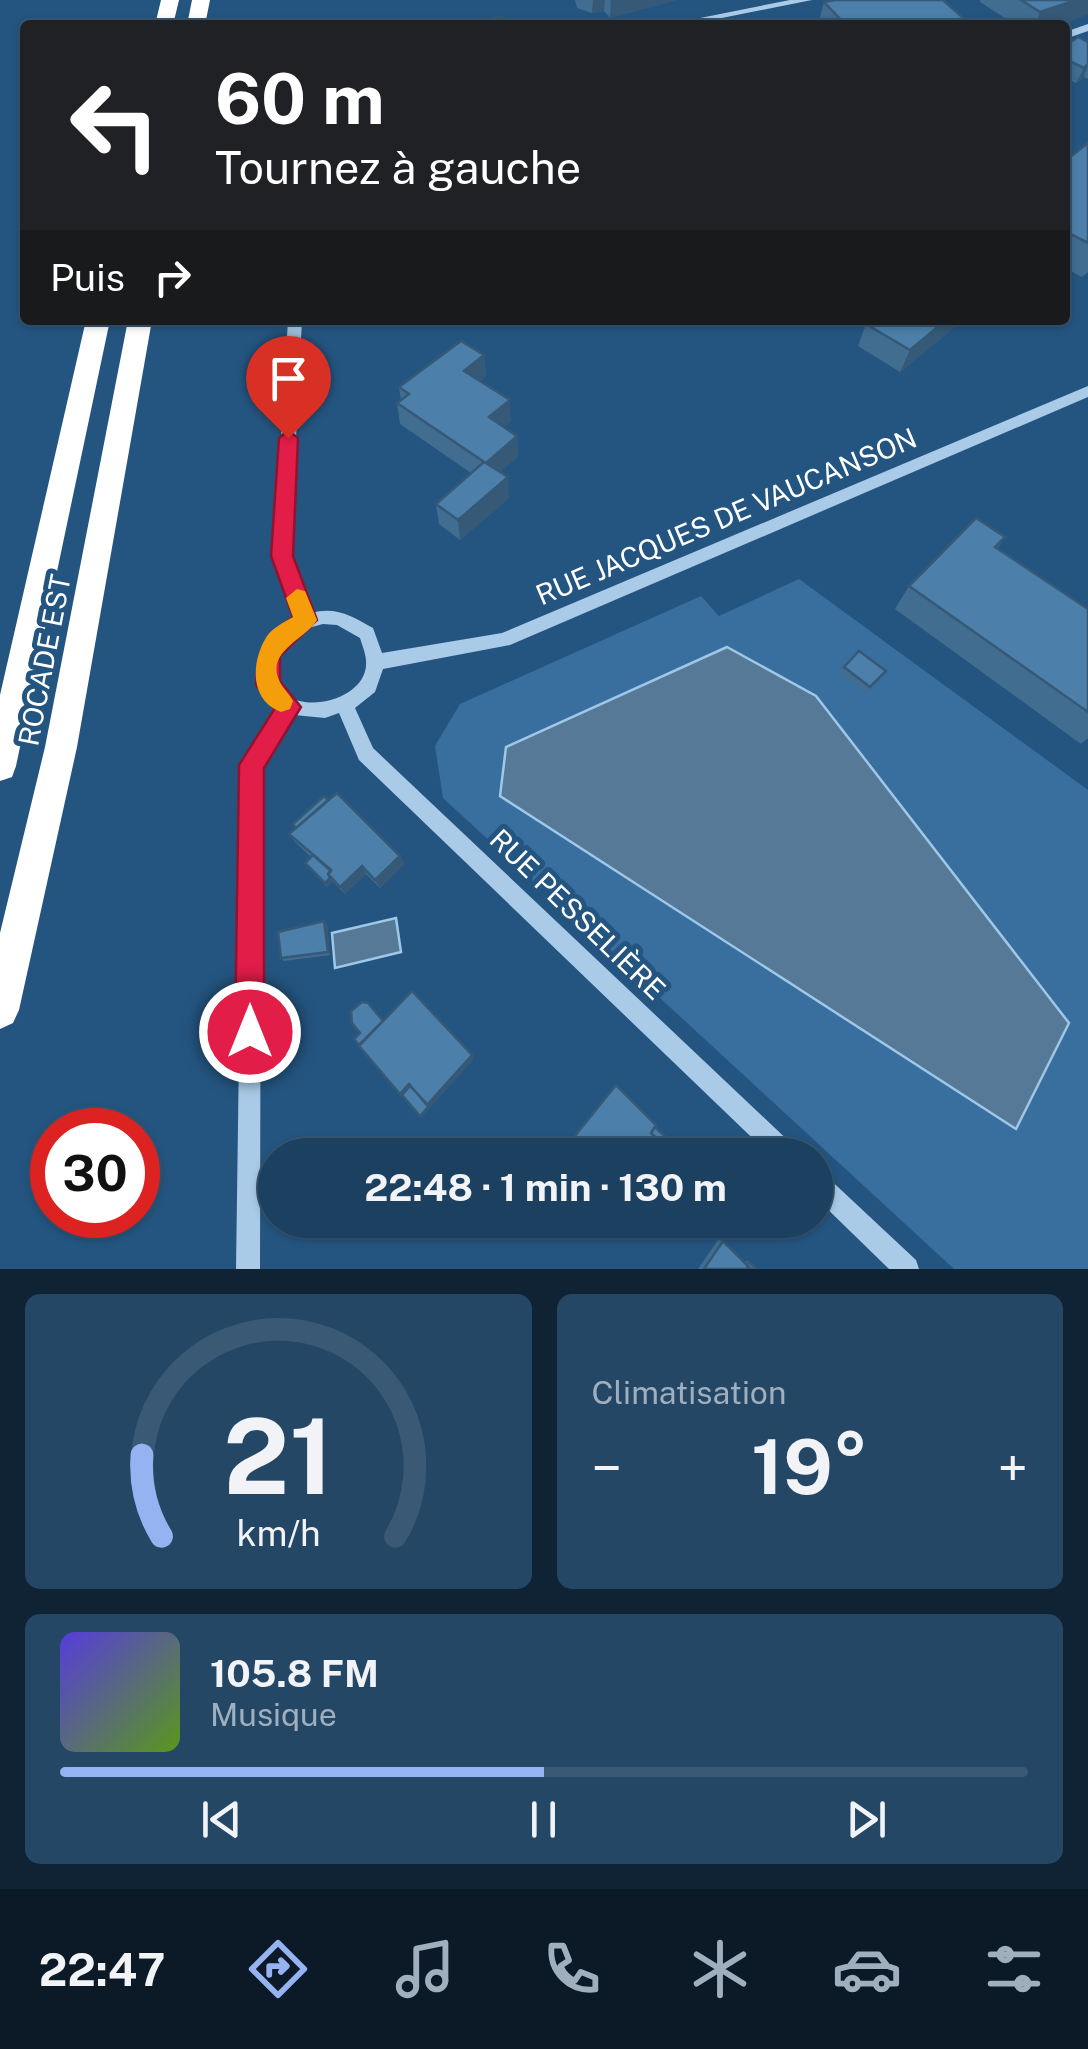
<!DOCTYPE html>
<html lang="fr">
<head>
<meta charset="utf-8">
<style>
  body { margin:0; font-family:"Public Sans",sans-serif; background:#244766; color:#f1f3f6; height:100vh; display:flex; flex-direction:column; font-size:38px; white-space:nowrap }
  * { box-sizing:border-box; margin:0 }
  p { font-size:32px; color:#a0afbd }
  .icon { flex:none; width:55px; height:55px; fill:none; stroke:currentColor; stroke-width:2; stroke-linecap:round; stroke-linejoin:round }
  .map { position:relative; height:1269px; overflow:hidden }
  .panel { display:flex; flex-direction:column; gap:25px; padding:25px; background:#0f2335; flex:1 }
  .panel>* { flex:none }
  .top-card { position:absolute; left:20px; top:20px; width:1050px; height:305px; border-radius:10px; box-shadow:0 2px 8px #0004,0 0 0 2px #395975; background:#202124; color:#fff; overflow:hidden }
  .speed { position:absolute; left:30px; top:1108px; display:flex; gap:20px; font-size:50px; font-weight:700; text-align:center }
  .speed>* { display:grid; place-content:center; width:130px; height:130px; border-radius:50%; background:#1b4060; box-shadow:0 2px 8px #0004,0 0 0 2px #395975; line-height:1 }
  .speed .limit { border:15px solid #d22; background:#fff; color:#111 }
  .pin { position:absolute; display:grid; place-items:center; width:85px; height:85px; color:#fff; margin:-102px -42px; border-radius:50% 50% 50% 0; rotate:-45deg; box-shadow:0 0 10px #0007 }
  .pin .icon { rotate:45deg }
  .me { position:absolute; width:110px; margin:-55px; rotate:0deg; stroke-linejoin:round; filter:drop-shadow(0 0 8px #0008) }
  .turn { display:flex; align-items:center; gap:35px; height:210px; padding:0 30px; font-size:45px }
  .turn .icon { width:130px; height:130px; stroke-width:2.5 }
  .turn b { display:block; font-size:70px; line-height:85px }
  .then { display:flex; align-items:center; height:95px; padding:0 30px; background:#0003; gap:20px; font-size:38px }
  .big { font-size:75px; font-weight:700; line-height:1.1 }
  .panel .tile { flex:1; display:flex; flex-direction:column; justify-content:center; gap:15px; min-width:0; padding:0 35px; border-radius:15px; background:#244766 }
  .panel .dial { align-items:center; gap:0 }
  .dial svg { height:260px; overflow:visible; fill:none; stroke:#395975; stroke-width:7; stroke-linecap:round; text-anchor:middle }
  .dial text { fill:#f1f3f6; stroke:none }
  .song { display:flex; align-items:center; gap:30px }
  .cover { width:120px; height:120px; border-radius:15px; background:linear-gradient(135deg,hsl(250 70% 55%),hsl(90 70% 35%)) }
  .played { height:10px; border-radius:5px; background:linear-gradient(90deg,#95b2f1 50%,#395975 50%) }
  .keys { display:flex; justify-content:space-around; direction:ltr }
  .heat { display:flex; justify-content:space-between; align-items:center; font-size:55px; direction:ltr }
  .panel .tiles { flex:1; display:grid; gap:25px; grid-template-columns:1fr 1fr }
  .tile:last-child { grid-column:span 2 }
  .trip { position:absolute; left:258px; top:1138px; width:575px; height:100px; border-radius:50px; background:#1b4060; box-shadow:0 2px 8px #0004,0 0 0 2px #395975; font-weight:700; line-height:100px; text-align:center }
  .dock { display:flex; height:160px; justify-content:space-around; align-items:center; background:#0b1a26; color:#a0afbd }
  .dock .icon { width:70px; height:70px }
  .dock .active { color:#95b2f1 }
  .dock b { font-size:45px; color:#f1f3f6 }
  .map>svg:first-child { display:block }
  .green { fill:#386f9e }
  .water { fill:#567998; stroke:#9ec7e8; stroke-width:2.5 }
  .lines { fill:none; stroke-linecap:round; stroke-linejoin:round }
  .minor { fill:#aacbe7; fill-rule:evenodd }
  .highway { fill:#fff; fill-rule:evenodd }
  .wall { fill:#416d91 }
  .shaded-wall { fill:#355976 }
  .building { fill:#4c7fa9; stroke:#355976; stroke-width:2.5 }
  .route { fill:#e11d48; stroke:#92132f; stroke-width:2.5 }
  .slow { fill:#f59e0b }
  .labels { text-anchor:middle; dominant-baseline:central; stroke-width:10; stroke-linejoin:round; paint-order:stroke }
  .street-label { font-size:28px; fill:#fff; stroke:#245580 }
</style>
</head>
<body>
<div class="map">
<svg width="1088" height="1269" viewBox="0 0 1088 1269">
  <rect width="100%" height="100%" fill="#245580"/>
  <!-- green -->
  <path class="green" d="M799,579L1088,790V1269H954L443,798L435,746L460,704L701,596L719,616Z"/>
  <!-- water -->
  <path class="water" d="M727,647L816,696L1069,1023L1016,1129L500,796L506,747Z
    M396,918L401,952L335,968L332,933Z"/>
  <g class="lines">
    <!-- minor -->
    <path class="minor" d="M790,0H812L687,25H665Z
      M1088,24V31L1065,39V32Z
      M288,320H302L290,555L311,613C336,606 352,616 373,628L382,653L502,633L1088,386V397L510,645L383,669L375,692L355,708L373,748L795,1147L799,1155H770L359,760L339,713L325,718L294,715L261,767L260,1269H236L243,765L278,708C237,686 263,634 295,618L274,555ZM323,624L337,625L360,638C362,645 366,654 366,661C369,697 309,714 285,694C280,691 278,685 275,681C278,644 286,633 323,624Z
      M815,1169L823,1173L916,1260L919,1269H889L815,1197Z"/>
    <!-- highway -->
    <path class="highway" d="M161,0H179L173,25H155Z
      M192,0H210L205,25H187Z
      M86,320H110L16,766L12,777L0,781V695Z
      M128,320H152L77,747L19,1010L13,1023L0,1029V933L45,747Z"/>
  </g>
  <!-- wall -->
  <path class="wall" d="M575,0H677L610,18L604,11L592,13L577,8Z
    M980,0H1088V14L1059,25H1016L980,2Z
    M824,2L970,24L818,25Z
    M1088,42V79L1084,77L1076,83L1065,78V46Z
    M1088,143V272L1082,277L1065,268V161Z
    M334,320H385L334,322Z
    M871,320H963L900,372L858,346L866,324Z
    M484,355L486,376L480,381L511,421L504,427L517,436L518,456L500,472L509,498L460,540L439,524L436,504L471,473L400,424L397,403L401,400L399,387Z
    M1005,537L997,549L1088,609V738L1081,744L895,609L909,586Z
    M844,667L882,677L866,693L840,673Z
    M293,824L400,856L404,864L380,888L366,874L345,894L333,882L327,887L308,867L305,863L311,857L296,843L289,834L296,829Z
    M324,921L327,924L330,955L284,961L281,958Z
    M718,1240L723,1241L745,1263L746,1261L749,1262L756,1269H698Z"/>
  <!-- shaded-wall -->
  <path class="shaded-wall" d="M593,0H605L604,11L592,13Z
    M611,0H677L610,18Z
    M1076,0H1088V14L1059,25H1035L1040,12Z
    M1088,64L1084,77L1076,83L1084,68Z
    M946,320H963L900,372L910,350Z
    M484,355L486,376L466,392L464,371Z
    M510,400L511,421L491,438L489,417Z
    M517,436L518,456L488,483L486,463Z
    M508,477L509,498L460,540L458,520Z
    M400,856L404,864L380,888L375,880Z
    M362,866L366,874L345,894L340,887Z
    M330,878L333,882L327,887L325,883Z
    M324,921L327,924L330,955L328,952Z
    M472,1055L474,1059L422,1117L400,1094L409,1084Z"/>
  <!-- building -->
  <path class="building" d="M835,0H943L970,24L846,25L824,2Z
    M1021,0H1076L1040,12Z
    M503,17L508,25H498L494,18Z
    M1078,37L1088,42V64L1084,68L1065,59V46Z
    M1088,143V243L1065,231V161Z
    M871,320H946L910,350L866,324Z
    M461,341L484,355L464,371L510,400L489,417L517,436L486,463L508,477L458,520L436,504L484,462L397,403L409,394L399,387Z
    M976,518L1005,537L995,547L1088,609V712L909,586Z
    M859,651L886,671L870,687L844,667Z
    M337,793L400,856L375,880L362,866L340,887L328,874L331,870L289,834Z
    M324,796L328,800L296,828L293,824Z
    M313,855L331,871L328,874L330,878L325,883L305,863Z
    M324,921L328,952L281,958L278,932Z
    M412,991L472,1055L427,1105L409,1084L400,1094L359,1046Z
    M362,1002L368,1003L383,1021L359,1045L354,1039L360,1033L352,1023L351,1011Z
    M616,1085L656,1125L651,1133L671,1153L670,1155H591L574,1137Z
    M410,1086L429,1106L420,1116L402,1095Z
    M655,1127L675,1146L671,1152L651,1133Z
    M723,1241L750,1268L749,1269H704Z
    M749,1262L756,1269H749L747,1266Z"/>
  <!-- route -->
  <path class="route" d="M288,430L298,438L293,556L317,620L280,656V681L301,707L264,768V1032L260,1042L250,1047L240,1042L235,1032L239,765L275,708L256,685C257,650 264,636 293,617L271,556L279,438Z"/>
  <!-- slow -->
  <path class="slow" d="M297,589L305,591L317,620C306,639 266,651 279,680C282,688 289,693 293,701L290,709L281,712C249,700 251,661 267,636C273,628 284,622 293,617L286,598Z"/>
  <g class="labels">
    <!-- street labels -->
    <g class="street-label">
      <text transform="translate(726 516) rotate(-23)">RUE JACQUES DE VAUCANSON</text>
      <text transform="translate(44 660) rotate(-79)">ROCADE EST</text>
      <text transform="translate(578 914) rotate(44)">RUE PESSELIÈRE</text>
    </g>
  </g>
</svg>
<div class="speed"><div class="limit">30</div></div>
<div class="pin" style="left:288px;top:438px;background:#d93025"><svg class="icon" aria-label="arrive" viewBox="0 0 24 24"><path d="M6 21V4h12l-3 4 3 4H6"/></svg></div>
<svg class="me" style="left:250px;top:1032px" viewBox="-20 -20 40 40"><circle r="17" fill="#e11d48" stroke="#fff" stroke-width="3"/><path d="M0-11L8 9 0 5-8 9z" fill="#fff"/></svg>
<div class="trip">22:48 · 1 min · 130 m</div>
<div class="top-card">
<div class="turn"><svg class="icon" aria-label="left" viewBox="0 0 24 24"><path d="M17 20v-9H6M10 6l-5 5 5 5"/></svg><div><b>60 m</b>Tournez à gauche</div></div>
<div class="then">Puis<svg class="icon" aria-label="right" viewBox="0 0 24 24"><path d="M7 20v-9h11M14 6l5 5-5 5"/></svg></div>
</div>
</div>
<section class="panel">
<div class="tiles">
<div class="tile dial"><svg viewBox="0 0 100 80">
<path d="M14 69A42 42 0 1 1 86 69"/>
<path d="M14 69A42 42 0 0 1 8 44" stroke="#95b2f1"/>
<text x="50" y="56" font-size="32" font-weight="700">21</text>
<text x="50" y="72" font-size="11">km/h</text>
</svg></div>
<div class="tile"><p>Climatisation</p>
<div class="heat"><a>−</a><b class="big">19°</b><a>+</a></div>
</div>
<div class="tile">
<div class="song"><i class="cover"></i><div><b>105.8 FM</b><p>Musique</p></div></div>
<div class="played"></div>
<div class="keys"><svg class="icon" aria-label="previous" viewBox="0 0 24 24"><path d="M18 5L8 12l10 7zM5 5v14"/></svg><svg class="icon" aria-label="pause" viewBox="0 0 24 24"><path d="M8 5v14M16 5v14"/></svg><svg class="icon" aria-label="next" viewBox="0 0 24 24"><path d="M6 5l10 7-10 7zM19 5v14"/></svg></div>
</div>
</div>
</section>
<nav class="dock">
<b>22:47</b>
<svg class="icon active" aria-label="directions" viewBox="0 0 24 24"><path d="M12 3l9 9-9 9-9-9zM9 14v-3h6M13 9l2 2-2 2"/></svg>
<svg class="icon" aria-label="music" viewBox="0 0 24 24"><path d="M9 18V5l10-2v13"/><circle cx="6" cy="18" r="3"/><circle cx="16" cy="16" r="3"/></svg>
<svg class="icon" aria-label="phone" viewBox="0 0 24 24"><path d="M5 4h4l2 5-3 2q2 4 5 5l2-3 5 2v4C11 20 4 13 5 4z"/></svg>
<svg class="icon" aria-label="climate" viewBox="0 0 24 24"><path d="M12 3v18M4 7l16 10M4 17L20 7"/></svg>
<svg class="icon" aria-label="car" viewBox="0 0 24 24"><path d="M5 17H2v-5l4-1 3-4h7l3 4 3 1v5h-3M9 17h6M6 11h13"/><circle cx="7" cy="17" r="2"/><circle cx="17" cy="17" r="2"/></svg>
<svg class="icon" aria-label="filters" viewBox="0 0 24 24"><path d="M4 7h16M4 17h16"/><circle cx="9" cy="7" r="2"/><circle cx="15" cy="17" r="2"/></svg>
</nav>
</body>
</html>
